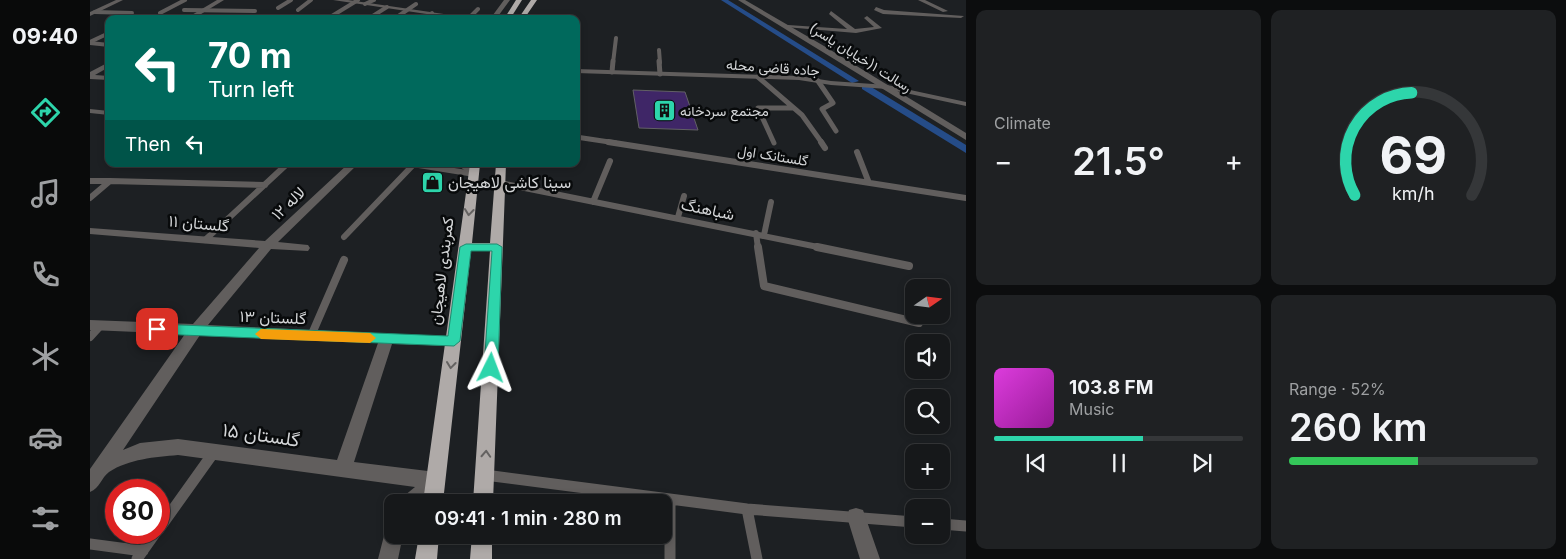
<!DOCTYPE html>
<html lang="en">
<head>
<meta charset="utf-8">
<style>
  body { margin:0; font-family:Inter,Vazirmatn,sans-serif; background:#1f2123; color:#f1f3f6; height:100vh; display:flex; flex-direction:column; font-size:19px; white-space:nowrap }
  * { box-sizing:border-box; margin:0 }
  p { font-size:16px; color:#9ea0a2 }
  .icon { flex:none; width:28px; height:28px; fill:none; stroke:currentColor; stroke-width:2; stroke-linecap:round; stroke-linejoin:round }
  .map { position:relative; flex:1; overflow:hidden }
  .drawer { display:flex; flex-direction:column; gap:10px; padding:10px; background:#0c0d0e; width:600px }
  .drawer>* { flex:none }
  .top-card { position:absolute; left:15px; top:15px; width:475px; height:152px; border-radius:10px; box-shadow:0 2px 8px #0003,0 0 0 1px #353739; background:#00695c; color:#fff; overflow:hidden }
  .needle { width:32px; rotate:76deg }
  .buttons { position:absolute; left:815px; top:279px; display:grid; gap:10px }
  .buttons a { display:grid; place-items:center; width:45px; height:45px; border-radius:10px; background:#16181a; box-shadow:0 2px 8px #0003,0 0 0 1px #353739; font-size:25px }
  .speed { position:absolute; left:15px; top:479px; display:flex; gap:10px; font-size:25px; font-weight:700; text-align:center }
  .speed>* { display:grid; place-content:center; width:65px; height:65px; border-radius:50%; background:#16181a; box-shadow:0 2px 8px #0003,0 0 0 1px #353739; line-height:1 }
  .speed .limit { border:8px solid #d22; background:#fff; color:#111 }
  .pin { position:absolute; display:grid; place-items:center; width:42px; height:42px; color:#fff; margin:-21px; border-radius:10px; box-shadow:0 2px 8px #0006 }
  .me { position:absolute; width:55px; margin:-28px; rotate:3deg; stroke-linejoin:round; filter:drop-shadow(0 0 4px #0008) }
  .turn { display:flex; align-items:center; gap:18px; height:105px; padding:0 20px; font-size:22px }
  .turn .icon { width:65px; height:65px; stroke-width:2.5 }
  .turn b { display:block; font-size:35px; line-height:42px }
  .then { display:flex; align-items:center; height:48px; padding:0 20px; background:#0003; gap:10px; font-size:19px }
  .big { font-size:38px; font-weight:600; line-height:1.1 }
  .drawer .tile { flex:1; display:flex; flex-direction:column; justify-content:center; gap:8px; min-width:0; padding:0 18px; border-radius:10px; background:#1f2123 }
  .drawer .dial { align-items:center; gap:0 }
  .dial svg { height:130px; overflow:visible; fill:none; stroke:#353739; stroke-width:7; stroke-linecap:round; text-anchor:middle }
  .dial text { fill:#f1f3f6; stroke:none }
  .song { display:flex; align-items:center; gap:15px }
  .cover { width:60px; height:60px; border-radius:8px; background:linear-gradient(135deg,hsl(300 70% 55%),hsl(300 70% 35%)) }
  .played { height:5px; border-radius:2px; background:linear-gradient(90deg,#2dd5ab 60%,#353739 60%) }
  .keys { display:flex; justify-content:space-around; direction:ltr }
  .heat { display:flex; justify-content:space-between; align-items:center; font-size:28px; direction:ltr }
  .charge { height:8px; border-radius:4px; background:linear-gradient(90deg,#34c759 52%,#353739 0) }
  .drawer .tiles { flex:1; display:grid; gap:10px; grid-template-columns:repeat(2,1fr) }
  .trip { position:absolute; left:294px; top:494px; width:288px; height:50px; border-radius:10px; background:#16181a; box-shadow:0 2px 8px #0003,0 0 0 1px #353739; font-weight:600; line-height:50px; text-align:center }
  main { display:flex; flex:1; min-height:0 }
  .tabs { display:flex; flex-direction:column; width:90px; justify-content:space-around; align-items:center; background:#090a0a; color:#9ea0a2 }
  .tabs .icon { width:35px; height:35px }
  .tabs .on { color:#2dd5ab }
  .tabs b { font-size:22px; color:#f1f3f6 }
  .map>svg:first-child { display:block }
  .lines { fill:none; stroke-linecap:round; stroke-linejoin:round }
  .canal { fill:#254c88; fill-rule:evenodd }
  .building { fill:#3f2667; stroke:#626065 }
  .service-far4 { stroke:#615e5d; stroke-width:4 }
  .service-far3 { stroke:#615e5d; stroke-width:5 }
  .service-far2 { stroke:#615e5d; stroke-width:6 }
  .service-far1 { stroke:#615e5d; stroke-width:8 }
  .service { stroke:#615e5d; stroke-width:11 }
  .minor { fill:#615e5d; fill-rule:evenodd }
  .tertiary { fill:#615e5d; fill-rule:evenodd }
  .trunk { fill:#afaaa8; fill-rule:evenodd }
  .oneway { stroke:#646261 }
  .route { fill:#2dd5ab; stroke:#1d8a6f }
  .slow { fill:#f59e0b }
  .labels { text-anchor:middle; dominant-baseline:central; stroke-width:5; stroke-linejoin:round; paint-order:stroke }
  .far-street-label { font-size:14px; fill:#d4d6d8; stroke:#080a0b }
  .far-poi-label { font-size:14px; fill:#d4d6d8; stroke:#080a0b; text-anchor:start }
  .poi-label { font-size:16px; fill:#d4d6d8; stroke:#080a0b; text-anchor:start }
  .street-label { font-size:16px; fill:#d4d6d8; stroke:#080a0b }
  .near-street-label { font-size:19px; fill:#d4d6d8; stroke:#080a0b }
</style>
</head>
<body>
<main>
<nav class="tabs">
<b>09:40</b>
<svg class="icon on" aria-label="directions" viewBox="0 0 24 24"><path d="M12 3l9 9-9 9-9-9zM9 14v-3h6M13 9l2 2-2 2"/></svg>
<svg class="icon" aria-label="music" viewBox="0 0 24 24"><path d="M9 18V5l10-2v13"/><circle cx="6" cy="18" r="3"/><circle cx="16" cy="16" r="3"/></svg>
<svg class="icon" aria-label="phone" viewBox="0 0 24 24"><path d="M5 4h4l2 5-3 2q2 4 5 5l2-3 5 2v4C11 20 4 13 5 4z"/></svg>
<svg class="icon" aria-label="climate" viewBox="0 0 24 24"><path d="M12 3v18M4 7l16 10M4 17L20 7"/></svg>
<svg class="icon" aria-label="car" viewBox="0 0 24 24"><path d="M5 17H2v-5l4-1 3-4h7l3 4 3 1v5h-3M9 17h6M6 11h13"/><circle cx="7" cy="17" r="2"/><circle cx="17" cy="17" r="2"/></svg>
<svg class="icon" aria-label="filters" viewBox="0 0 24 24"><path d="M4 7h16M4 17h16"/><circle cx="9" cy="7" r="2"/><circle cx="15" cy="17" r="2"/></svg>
</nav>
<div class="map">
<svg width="876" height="559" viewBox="0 0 876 559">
  <rect width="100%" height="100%" fill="#1d2023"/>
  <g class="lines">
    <!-- canal -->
    <path class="canal" d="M631,0H638L769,81L762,83Z
      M772,85H778L876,145V153L772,89Z"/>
  </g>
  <!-- building -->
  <path class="building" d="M543,90L595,92L608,130L549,128Z"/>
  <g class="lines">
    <!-- service-far4 -->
    <path class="service-far4" d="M275,4L284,0
      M188,8L201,0
      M94,10L165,11
      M208,10L221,0
      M5,12L42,13
      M70,13L95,0
      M379,18L388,9
      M237,19L268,0
      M278,19L297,7
      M304,19L326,4
      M335,19L342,13
      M0,42L19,33
      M569,50L570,63
      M523,63L526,38"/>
    <!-- service-far3 -->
    <path class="service-far3" d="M569,61L570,74
      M522,72L523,61
      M668,77L712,115L732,143
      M728,81L743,103L732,109L746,131
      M486,137L526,143
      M684,143L668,108H702"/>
    <!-- service-far2 -->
    <path class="service-far2" d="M518,142L876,198
      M731,142L735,148
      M767,152L779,183
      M0,181H20
      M410,183L733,248
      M0,198L20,181L175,185
      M503,202L520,161
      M588,217L594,196
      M666,233L668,248
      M674,235L681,202
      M254,237L324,164
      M115,240L197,164"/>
    <!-- service-far1 -->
    <path class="service-far1" d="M668,247L674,286L829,323
      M727,247L819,266
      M221,336L254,260
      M0,337L10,326"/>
    <!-- service -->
    <path class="service" d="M395,475L657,509L824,522
      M580,499V559
      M657,509L667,559
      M851,524L876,526
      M69,529L124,452
      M0,544L53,551
      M47,559L66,532"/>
    <!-- minor -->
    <path class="minor" d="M26,0H33L0,16V12Z
      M127,0H134L103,19H95Z
      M828,0H835L858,11L853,12Z
      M786,7L794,10L874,16L871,18L793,14L784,10Z
      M741,11L765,29L784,27L774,18L777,16L792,28L766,33L695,27L698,25L757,29L739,14Z
      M0,41L19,43V47L0,45Z
      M19,62V67L5,75L19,76V80L0,79V72Z
      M486,69L709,76L741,81L797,85L876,102V106L797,89L741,85L709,80L486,73Z
      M0,109L19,111V115L0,113Z
      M258,164H268L188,242L218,245L220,248L218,251L181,249L118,325L369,337L371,341L369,345L364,346L302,344L264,462L346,472L352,475L355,481C346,501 330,502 311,502L314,496L325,487L88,455C65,457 39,459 19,472C11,478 10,488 0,492V469L95,334L0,330V320L103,324L169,248L0,234V228L175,241ZM110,335L288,343L247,460L88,439L50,443L33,450Z
      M317,164H338L384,171L389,174L384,177L322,167Z
      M766,508L773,510L790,559H770L757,517L759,510Z
      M302,526V535H313L308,559H288L296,528Z"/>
    <!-- tertiary -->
    <path class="tertiary" d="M243,0H258L388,19H370Z
      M414,0H420L406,19H400Z
      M648,0H655L734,46L876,133V140Z
      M367,164H378L389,174L387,176H381Z"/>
    <!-- trunk -->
    <path class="trunk" d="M426,0H432L420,19H414Z
      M441,0H447L434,19H428Z
      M380,164H390L382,243H400L406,164H416L403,502H383L400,251H381L353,502H333Z
      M329,535H349L347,559H325Z
      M382,535H402V559H380Z"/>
  </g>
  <!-- one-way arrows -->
  <defs><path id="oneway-chevron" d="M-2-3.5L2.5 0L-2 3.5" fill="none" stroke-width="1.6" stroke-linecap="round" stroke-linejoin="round" transform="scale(1.25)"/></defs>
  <g class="oneway">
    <use href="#oneway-chevron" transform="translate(379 212) rotate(96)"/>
    <use href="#oneway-chevron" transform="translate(361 365) rotate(97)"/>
    <use href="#oneway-chevron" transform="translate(396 454) rotate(-87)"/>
  </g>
  <!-- route -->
  <path class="route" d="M376,244H407L412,247L408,368L401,373L394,368L402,251H381L370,341L364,346L67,334L61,329L67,324L358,336L370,247Z"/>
  <!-- slow -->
  <path class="slow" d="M171,329L280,333L286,338L280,343L171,339L165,334Z"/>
  <!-- icons -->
  <defs>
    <symbol id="building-square" viewBox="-11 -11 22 22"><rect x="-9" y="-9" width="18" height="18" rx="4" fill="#2dd5ab" stroke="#080a0b"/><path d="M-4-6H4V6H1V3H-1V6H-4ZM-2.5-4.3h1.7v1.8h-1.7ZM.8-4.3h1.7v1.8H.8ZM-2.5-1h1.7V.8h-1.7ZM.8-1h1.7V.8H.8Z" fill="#111"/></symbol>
    <symbol id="shop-square" viewBox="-11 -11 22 22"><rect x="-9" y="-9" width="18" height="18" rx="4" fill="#2dd5ab" stroke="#080a0b"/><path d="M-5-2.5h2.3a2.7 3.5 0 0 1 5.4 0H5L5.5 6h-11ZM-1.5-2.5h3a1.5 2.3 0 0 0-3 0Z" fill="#111"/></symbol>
  </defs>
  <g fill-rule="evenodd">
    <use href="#building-square" x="562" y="98" width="25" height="25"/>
    <use href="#shop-square" x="330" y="170" width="25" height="25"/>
  </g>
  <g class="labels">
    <!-- far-street labels -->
    <g class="far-street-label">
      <text transform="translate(771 57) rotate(32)">رسالت ۱(خیابان یاسر)</text>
      <text transform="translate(683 67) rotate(4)">جاده قاضی محله</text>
      <text transform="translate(683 155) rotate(9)">گلستانک اول</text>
    </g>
    <!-- far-poi labels -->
    <g class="far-poi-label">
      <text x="590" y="110">مجتمع سردخانه</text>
    </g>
    <!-- poi labels -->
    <g class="poi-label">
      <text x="358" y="182">سینا کاشی لاهیجان</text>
    </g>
    <!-- street labels -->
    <g class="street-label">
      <text transform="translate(198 203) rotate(-44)">لاله ۱۲</text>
      <text transform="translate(618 209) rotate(12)">شباهنگ</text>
      <text transform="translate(109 223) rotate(5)">گلستان ۱۱</text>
      <text transform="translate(351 271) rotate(-83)">کمربندی لاهیجان</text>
      <text transform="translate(183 317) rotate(2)">گلستان ۱۳</text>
    </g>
    <!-- near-street labels -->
    <g class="near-street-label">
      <text transform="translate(171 435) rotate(8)">گلستان ۱۵</text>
    </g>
  </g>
</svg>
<div class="buttons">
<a><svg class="needle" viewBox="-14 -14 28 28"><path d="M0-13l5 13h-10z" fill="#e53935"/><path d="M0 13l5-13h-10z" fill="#9ea0a2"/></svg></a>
<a><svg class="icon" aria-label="sound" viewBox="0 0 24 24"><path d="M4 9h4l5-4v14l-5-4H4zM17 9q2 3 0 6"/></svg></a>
<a><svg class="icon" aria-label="search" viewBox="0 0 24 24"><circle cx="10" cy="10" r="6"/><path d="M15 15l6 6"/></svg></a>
<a>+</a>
<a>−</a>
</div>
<div class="speed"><div class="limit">80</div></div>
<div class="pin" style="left:67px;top:329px;background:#d93025"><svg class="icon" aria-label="arrive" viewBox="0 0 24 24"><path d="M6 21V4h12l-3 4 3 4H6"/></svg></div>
<svg class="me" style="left:401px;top:368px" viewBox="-20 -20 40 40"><path d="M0-17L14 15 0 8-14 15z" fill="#2dd5ab" stroke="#fff" stroke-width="4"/></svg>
<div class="trip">09:41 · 1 min · 280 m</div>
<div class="top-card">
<div class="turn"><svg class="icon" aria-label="left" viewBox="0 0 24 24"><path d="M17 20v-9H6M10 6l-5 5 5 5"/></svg><div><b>70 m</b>Turn left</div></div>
<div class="then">Then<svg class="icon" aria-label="left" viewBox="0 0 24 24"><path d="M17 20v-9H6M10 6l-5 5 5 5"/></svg></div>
</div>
</div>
<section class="drawer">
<div class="tiles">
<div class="tile"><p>Climate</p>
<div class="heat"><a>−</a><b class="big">21.5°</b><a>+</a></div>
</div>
<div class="tile dial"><svg viewBox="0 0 100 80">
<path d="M14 69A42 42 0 1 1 86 69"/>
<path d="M14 69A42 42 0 0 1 49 6" stroke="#2dd5ab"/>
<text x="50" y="56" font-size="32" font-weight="700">69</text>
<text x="50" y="72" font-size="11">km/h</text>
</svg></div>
<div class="tile">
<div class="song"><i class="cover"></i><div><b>103.8 FM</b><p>Music</p></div></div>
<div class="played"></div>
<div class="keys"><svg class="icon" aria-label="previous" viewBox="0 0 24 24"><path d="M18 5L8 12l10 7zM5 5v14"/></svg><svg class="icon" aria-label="pause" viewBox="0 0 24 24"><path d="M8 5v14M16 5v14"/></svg><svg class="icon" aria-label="next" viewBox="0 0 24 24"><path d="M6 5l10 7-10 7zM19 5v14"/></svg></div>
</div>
<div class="tile"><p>Range · 52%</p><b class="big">260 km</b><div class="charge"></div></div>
</div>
</section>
</main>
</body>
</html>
